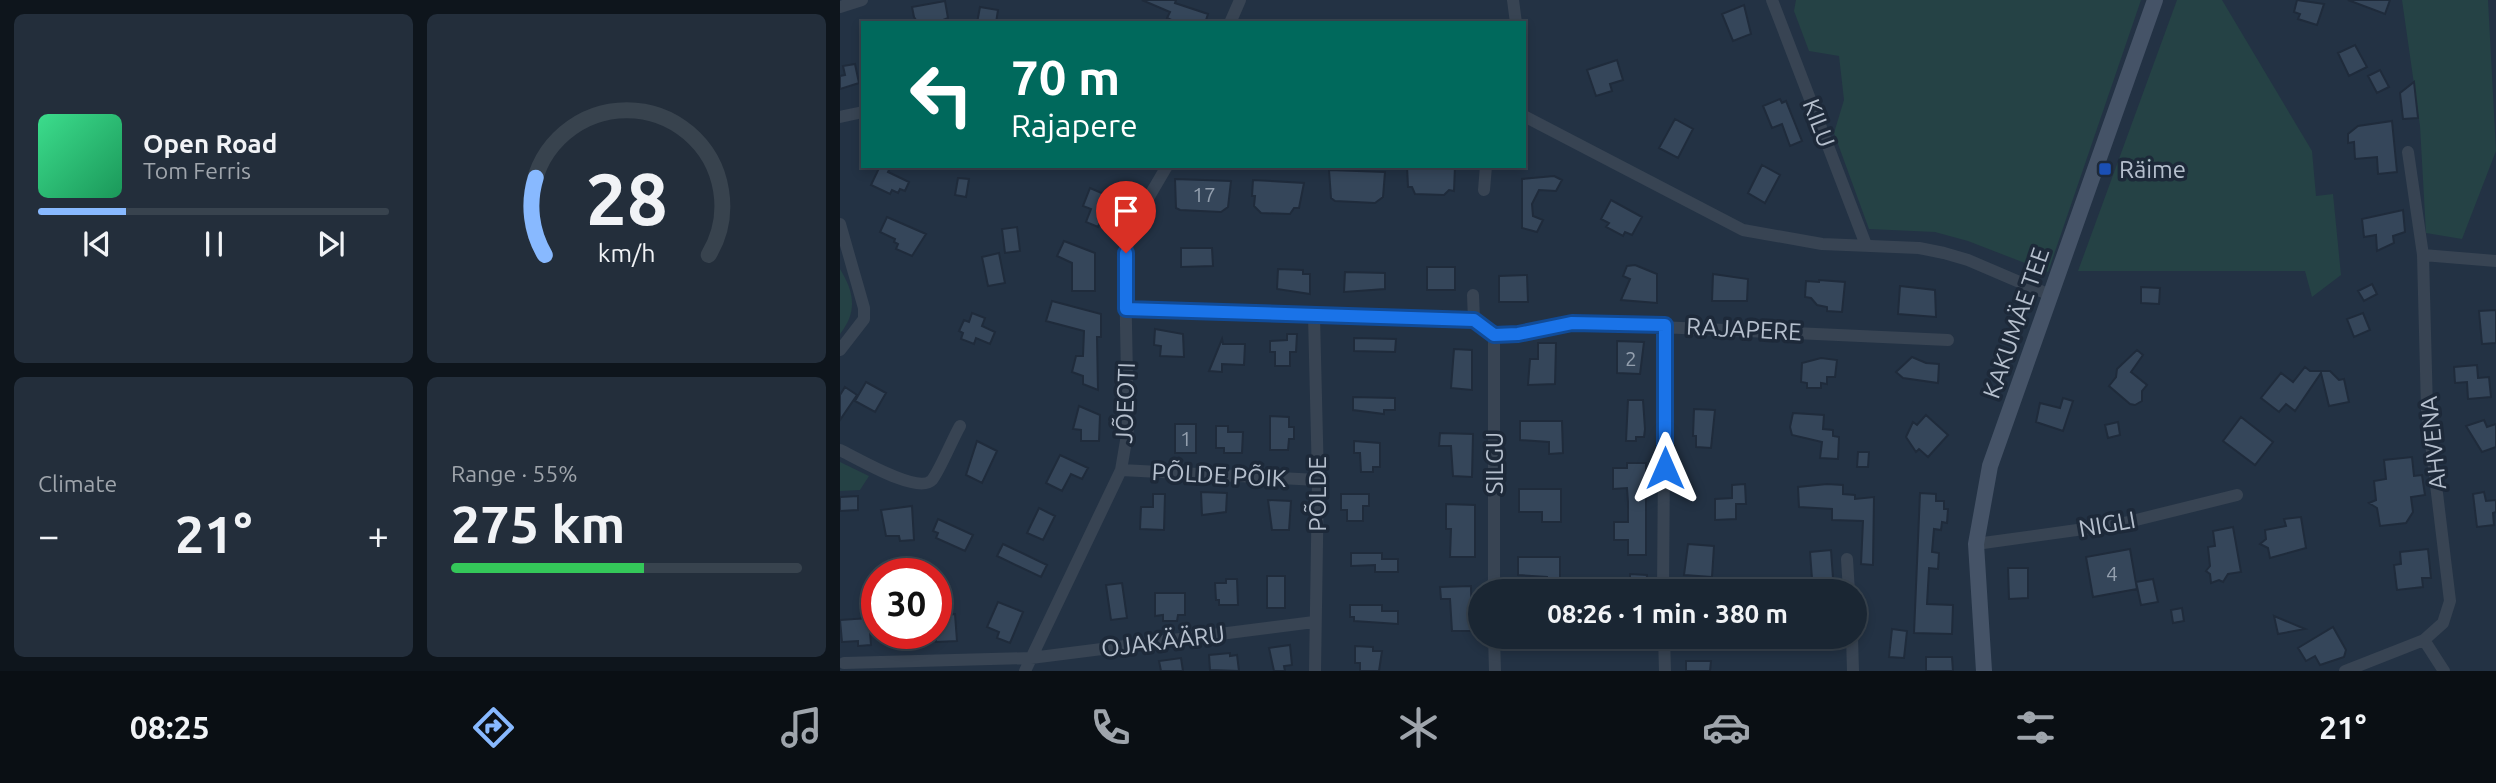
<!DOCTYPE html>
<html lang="en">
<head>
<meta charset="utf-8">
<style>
  body { margin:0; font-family:Ubuntu,sans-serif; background:#232e3b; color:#f1f3f6; height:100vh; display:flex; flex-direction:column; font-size:26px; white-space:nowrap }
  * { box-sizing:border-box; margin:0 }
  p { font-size:23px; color:#9fa5ac }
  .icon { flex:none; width:38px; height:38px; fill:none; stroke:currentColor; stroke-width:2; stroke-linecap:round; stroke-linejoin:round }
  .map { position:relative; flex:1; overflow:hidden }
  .sheet { display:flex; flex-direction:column; gap:14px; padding:14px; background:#0e151c; width:840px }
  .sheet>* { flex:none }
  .hud { position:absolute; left:21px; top:21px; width:665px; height:147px; border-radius:0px; box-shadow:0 4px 10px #0003,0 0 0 2px #38434e; background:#00695c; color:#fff; overflow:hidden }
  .speed { position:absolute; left:21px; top:558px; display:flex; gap:14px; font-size:35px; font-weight:700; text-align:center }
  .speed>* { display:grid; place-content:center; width:91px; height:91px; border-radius:50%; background:#1a2633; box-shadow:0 4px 10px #0003,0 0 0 2px #38434e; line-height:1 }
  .speed .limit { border:10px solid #d22; background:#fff; color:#111 }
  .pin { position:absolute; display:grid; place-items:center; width:60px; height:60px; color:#fff; margin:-72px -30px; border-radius:50% 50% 50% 0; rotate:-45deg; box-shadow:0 0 7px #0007 }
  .pin .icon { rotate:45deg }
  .me { position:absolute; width:77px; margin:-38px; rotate:0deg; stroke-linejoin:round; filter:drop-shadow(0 0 5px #0008) }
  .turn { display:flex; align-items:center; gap:24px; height:147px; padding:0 35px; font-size:32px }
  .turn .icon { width:91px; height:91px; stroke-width:2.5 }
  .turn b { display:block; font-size:49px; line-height:60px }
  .big { font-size:52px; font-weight:700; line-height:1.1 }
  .sheet .card { flex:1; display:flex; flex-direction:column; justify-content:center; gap:10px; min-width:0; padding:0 24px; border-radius:10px; background:#232e3b }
  .sheet .dial { align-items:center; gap:0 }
  .dial svg { height:182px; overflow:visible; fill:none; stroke:#38434e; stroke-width:7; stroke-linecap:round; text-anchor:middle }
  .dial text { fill:#f1f3f6; stroke:none }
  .song { display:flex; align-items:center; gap:21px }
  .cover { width:84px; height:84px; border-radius:10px; background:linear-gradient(135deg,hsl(150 70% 55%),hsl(150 70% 35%)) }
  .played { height:7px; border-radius:4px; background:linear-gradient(90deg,#88b9ff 25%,#38434e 25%) }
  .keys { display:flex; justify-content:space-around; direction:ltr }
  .heat { display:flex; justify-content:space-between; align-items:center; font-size:38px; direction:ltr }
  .charge { height:10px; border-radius:5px; background:linear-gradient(90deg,#34c759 55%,#38434e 0) }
  .sheet .tiles { flex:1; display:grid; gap:14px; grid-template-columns:repeat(2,1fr) }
  .trip { position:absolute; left:628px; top:579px; width:399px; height:70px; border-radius:35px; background:#1a2633; box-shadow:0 4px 10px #0003,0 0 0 2px #38434e; font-weight:700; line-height:70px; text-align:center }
  .tabs { display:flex; height:112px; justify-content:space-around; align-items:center; background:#0a0f14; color:#9fa5ac }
  .tabs .icon { width:49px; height:49px }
  .tabs .active { color:#88b9ff }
  .tabs b { font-size:32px; color:#f1f3f6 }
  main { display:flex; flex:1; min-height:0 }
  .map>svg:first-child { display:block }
  .green { fill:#254245 }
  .building { fill:#35465a; stroke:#1f2b3b; stroke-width:2 }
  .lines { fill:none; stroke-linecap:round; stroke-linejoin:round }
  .street { stroke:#384453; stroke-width:12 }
  .secondary { stroke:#455367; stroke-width:16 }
  .route-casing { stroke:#114b97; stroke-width:18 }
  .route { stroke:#1a73e8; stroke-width:12 }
  .transit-dot { fill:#1a4fb4; stroke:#1d2939; stroke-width:2.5 }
  .labels { text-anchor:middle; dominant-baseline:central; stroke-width:7; stroke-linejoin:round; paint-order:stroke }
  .number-label { font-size:21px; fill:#939fae }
  .street-label { font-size:24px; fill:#b5bfcd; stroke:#1d2939 }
  .poi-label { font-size:24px; fill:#b5bfcd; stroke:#1d2939; text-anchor:start }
</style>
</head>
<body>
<main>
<section class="sheet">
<div class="tiles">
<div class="card">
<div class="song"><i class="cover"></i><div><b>Open Road</b><p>Tom Ferris</p></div></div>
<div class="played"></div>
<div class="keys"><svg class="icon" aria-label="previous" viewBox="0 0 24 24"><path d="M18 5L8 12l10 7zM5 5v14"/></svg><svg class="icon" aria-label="pause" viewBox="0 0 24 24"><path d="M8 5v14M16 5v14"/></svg><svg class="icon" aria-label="next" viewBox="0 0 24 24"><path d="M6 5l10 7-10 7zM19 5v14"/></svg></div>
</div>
<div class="card dial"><svg viewBox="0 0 100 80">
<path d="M14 69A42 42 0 1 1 86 69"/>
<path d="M14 69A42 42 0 0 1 10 35" stroke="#88b9ff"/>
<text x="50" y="56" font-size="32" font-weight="700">28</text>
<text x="50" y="72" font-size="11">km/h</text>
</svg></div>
<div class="card"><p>Climate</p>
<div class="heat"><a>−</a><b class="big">21°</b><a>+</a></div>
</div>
<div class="card"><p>Range · 55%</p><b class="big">275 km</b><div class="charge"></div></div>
</div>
</section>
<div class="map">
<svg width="1656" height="671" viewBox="0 0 1656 671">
  <rect width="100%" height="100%" fill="#233244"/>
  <!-- green -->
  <path class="green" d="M956,0H1301L1208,272L1128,241L1095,232L1029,229L994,133L1004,100L999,56L969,51L954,11Z
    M1337,0H1382L1472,151L1476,196L1493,194L1501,275L1472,297L1465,271H1238Z
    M1562,0H1648L1656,151L1622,239L1586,233L1580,126Z
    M0,269C14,292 18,311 0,334Z
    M0,462L29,476L20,490L0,491Z"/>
  <!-- building -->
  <path class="building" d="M302,0H336L335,3L368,14L365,23H338L327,18L330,12Z
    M1457,0L1484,4L1477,25L1458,19L1460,14L1454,12Z
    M1508,0H1550L1545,14Z
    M105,1L108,18L96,23H78L74,17L72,7Z
    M904,5L911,34L893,41L882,14Z
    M140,7L158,10L156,23H137Z
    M1515,45L1527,67L1509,76L1498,53Z
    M777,60L783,80L770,84L772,91L756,96L747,70Z
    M15,64L19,83L0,89V76L5,75L3,66Z
    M1540,70L1549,87L1537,93L1528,76Z
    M1574,82L1578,118L1563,119L1560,93Z
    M940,99L942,103L946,101L962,141L950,146L942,124L932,128L923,106Z
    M835,119L853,129L838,158L819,148Z
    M1552,121L1557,172L1538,174L1537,157L1515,159L1514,142L1508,143V134L1518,126Z
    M922,165L940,175L925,203L908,193Z
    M40,166H51L48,172L69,182L65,191L60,189L58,193L52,190L50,194L31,185Z
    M567,166H615L614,191L609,190L604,195L575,194L572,187H568Z
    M489,170L545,172L543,197L535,203L495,201L491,198Z
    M714,176L722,180L716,191L699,190L692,204L693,216L703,220L697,232L682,228V179Z
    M118,178L129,179L126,197L115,195Z
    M335,179L391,181L388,207L381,212L340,210L336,208Z
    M413,180L464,183L459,208H454L450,214L421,213L414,206L415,196H412Z
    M250,188L271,197L258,227L246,222L251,209L243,206Z
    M771,200L802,217L792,235L785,232L783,236L766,227L769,223L761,219Z
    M1563,210L1565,232L1553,236L1554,243L1537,251L1536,235L1524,237L1522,219Z
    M47,217L86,234L72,256L56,249L58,244L54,242L55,239L40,232Z
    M177,227L180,251L165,253L162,229Z
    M224,241L255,253V291H232V263L217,256Z
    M341,248H372L373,266L341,267Z
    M159,253L165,283L148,286L142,257Z
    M795,265L817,274V303L781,300L790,279L783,276L787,266Z
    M587,267H615V290H587Z
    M438,269L463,270V274H470V294L437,289Z
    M505,272L545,273V289L504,292Z
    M873,274L908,279L907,301H872Z
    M687,275L688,302H659V276Z
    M979,280L1005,282L1002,312L987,311V307L977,305L971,298L965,297L966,281L979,282Z
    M1532,284L1537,294L1524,301L1518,291Z
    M1060,286L1095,290L1096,317L1058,314Z
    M1301,287L1320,288L1319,304L1301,303Z
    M212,301L261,314V337H257L258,390L243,384V376L232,372L236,356H243L244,331L206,321Z
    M1656,310V343L1642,344L1639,311Z
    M132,313L145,318L142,326L155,332L150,344L136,338L134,344L121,339L123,333L119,331L124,320L129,322Z
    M1523,313L1530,330L1514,337L1507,319Z
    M315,329L343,334L344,357L320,356L321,346L314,345Z
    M447,334H457L456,352H450V366H435V352H430V341L447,340Z
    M514,338L556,339L555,352L514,351Z
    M382,339L383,344H405L404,365L382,364V372L369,371Z
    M777,341L804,342L800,374L777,373Z
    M698,343H716L715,384L688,385L690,359H698Z
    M614,349L632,350V390L611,388Z
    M1297,350L1303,355L1291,372L1307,385L1302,391V401L1295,405L1290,404L1269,386L1276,377L1277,369Z
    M1072,357L1086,363L1099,364L1098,383L1063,378L1056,372Z
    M981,358L997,360L995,377H987V384L981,383V388H967V383L961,382L962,363Z
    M1637,365L1638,378L1649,377L1651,397L1628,399L1627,382L1615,383L1614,367Z
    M1465,367L1470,371H1490L1499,380L1504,379L1509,402L1489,406L1481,373L1455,411L1446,404L1439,412L1421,398L1441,373L1453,382Z
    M26,382L46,393L35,412L15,401Z
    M5,387L17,395L0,420V395Z
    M513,397L555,398V410H544V414L513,410Z
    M1223,398L1233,401L1223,431L1196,422L1200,403L1220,408Z
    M788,400H803L805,429L804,437H796V441H786Z
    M239,406L260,415L259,441H241V430L233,429Z
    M854,409L875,410L871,448L856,447V436H853Z
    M953,413L984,415L983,429L993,430V436L999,437L998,459L980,458L982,442L952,435L950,427Z
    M1086,415L1108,435L1088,457L1079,449L1076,452L1066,437L1073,422L1077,425Z
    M430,416L449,417V427H454V439H449L448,450H430Z
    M1401,417L1433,442L1415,465L1383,441Z
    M1644,420L1647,427L1656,424V447L1642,452L1626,426Z
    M680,421H722L723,453L709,454V442L680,440Z
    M1278,422L1280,435L1268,438L1265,425Z
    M335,424H356V453H335Z
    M376,426H388V432H403L402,453H384V448H376Z
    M600,433L633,434L632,477L613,476L611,446H599Z
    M137,441L157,451L142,483L126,475Z
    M514,441L540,443V467H533V472H521L520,453H514Z
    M1018,452H1029L1028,467H1017Z
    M220,455L248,468L242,479L231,474L222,491L206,483Z
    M1572,457L1574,476L1582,475L1585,495L1571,497L1573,512L1566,523L1540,526L1537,508L1529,503L1536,500L1534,481L1546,479L1544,460Z
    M787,463H806V555H788V540H774V522H788V502L787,488L773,489V468H787Z
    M905,484L906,504H896V519L875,520V499L892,498V485Z
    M987,484L1003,485V494L1015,495V499L1034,497L1033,565L1021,564L1023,521L992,520V509L959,507L958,487Z
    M679,489H721V522H702V512H679Z
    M361,492L387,493L386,512L362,515Z
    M1644,492L1646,501L1656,500V512L1653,513L1654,525L1637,527L1633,494Z
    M1080,493L1096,494V501H1104V509H1108L1107,523L1102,522L1101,530L1094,529L1092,552L1099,553L1098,569L1089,568L1087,604L1113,605L1112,634L1074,633Z
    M313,494H325L324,530L300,529L301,507H313Z
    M501,494H529V506H523V521H507V510H501Z
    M18,496V510L0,511V497Z
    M428,500L451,501L449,530H432Z
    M606,504L635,505V557H610L611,529H606Z
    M72,506L74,540L60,541L59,536H46L41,510Z
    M199,508L215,516L203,540L187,533Z
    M1461,517L1466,548L1430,558L1428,548L1420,544L1426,539L1425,530L1446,526L1444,519Z
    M98,519L133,535L125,551L96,538L98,533L93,531Z
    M1393,527L1401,572L1388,574L1383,582L1379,580L1371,583L1370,574L1366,571L1370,566L1368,547L1375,546L1373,531Z
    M163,544L207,565L201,577L157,556Z
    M848,544L874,546L872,577L844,575Z
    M1290,549L1297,589L1253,597L1246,557Z
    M1588,549L1591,578H1582L1583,587L1557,590L1554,565L1561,564L1560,552Z
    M991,550L994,592H973L970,552Z
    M511,553H542V559H558V572H535V565L511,566Z
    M678,557H720V590H707V577L678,575Z
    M1168,568H1188V598L1169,599Z
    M790,574L807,575L806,592H790Z
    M427,576H445V608H427Z
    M386,579H397L398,605H379V600H376L375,583H386Z
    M1313,579L1318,602L1301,605L1296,582Z
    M282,583L287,618L271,620L266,585Z
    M631,586L632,631H612L610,599H601L600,587Z
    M315,593H345V615H338L337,621H323V615L315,616Z
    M158,602L183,612L170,643L157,638L159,632L147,627Z
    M510,605H542V611H558V624L514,621V617H510Z
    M1342,608L1344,621L1333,623L1331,610Z
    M115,614L117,641L96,642V616Z
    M1434,616L1465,629L1438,634Z
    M29,618L31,645L18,646V641L2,642L0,620Z
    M1493,627L1506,650L1504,657L1480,665L1475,656L1466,661L1458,648Z
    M1052,629L1067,631L1064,658L1049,657Z
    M674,637H708V649L674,648Z
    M450,645L452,665L444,666L445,671H434L429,648Z
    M515,646L533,647V651H542L539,671H520V663H515Z
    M390,653V656L397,655L399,671L370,670L369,655Z
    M1086,657H1112L1113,671H1086Z
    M341,658L343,671H321L319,661Z
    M846,661H871L870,671H846Z"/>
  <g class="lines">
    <!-- street -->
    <path class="street" d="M673,0L676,23
      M932,0L1026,245
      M0,7L22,0
      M390,23L400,0
      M684,116L903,230L982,244L1079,248L1104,253L1128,260L1210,295
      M0,117L23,112
      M644,190L646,166
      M0,224L24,308V319L0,350
      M1583,255L1656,261
      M633,295L634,320
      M286,309L634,320L654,335L678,334L732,323L1108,340
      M474,316L478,480L475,671
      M654,335V592
      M0,450C17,458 78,495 92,480C99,472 113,438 120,426
      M281,470L478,480
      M1136,544L1280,524L1397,495
      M1007,559L1009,592
      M823,592L825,325
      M654,637L655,671
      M824,637L825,671
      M1012,637L1013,671
      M1584,640L1604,671
      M4,663L191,658L474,622
      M185,671L281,470L288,429L285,273L289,231L327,166
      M1505,671L1584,640L1603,623L1610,601L1587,410L1583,255L1568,152"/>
    <!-- secondary -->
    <path class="secondary" d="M1144,671L1136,544L1150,466L1315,0"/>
  </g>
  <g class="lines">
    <defs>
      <path id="route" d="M286,253V309L634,320L654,335L678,334L732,323L825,325V468"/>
    </defs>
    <!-- route casing -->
    <use href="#route" class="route-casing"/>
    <!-- route -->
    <use href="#route" class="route"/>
  </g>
  <!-- markers -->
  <rect class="transit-dot" x="1258" y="162" width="14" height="14" rx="3.5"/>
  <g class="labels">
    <!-- number labels -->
    <g class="number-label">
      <text x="364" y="194">17</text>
      <text x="791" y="358">2</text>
      <text x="346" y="438">1</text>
      <text x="1272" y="573">4</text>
    </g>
    <!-- street labels -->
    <g class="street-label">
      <text transform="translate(979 123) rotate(69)">KILU</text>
      <text transform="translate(1176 323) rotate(-71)">KAKUMÄE TEE</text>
      <text transform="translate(904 329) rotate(3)">RAJAPERE</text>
      <text transform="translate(285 403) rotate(-88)">JÕEOTI</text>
      <text transform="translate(1593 443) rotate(-96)">AHVENA</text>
      <text transform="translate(654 463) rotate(-90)">SILGU</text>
      <text transform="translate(379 475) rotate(3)">PÕLDE PÕIK</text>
      <text transform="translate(477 494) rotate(-90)">PÕLDE</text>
      <text transform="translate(1267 524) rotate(-10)">NIGLI</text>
      <text transform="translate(323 641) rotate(-7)">OJAKÄÄRU</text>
    </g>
    <!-- poi labels -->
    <g class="poi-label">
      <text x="1279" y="169">Räime</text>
    </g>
  </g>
</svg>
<div class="speed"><div class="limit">30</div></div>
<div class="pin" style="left:286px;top:253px;background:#d93025"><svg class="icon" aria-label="arrive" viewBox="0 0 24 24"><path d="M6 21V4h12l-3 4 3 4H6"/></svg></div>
<svg class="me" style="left:825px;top:468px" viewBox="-20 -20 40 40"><path d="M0-17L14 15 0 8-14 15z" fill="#1a73e8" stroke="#fff" stroke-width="4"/></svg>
<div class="trip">08:26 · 1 min · 380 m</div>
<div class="hud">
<div class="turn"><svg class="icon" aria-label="left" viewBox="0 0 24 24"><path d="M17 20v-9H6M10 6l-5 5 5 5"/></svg><div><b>70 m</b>Rajapere</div></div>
</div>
</div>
</main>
<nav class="tabs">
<b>08:25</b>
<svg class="icon active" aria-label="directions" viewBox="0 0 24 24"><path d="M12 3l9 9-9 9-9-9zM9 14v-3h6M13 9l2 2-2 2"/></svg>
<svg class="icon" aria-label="music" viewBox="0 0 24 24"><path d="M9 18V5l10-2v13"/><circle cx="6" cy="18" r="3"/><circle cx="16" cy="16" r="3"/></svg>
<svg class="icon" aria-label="phone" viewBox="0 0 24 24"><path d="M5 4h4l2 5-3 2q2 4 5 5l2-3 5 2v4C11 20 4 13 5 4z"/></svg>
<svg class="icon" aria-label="climate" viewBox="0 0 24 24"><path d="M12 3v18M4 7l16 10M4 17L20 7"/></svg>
<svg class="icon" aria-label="car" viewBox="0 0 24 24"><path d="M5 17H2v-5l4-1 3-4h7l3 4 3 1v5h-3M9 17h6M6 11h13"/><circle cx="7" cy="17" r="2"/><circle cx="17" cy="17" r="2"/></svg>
<svg class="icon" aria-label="filters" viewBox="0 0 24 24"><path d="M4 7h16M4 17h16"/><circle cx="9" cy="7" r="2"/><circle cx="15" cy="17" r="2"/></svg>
<b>21°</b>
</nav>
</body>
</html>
